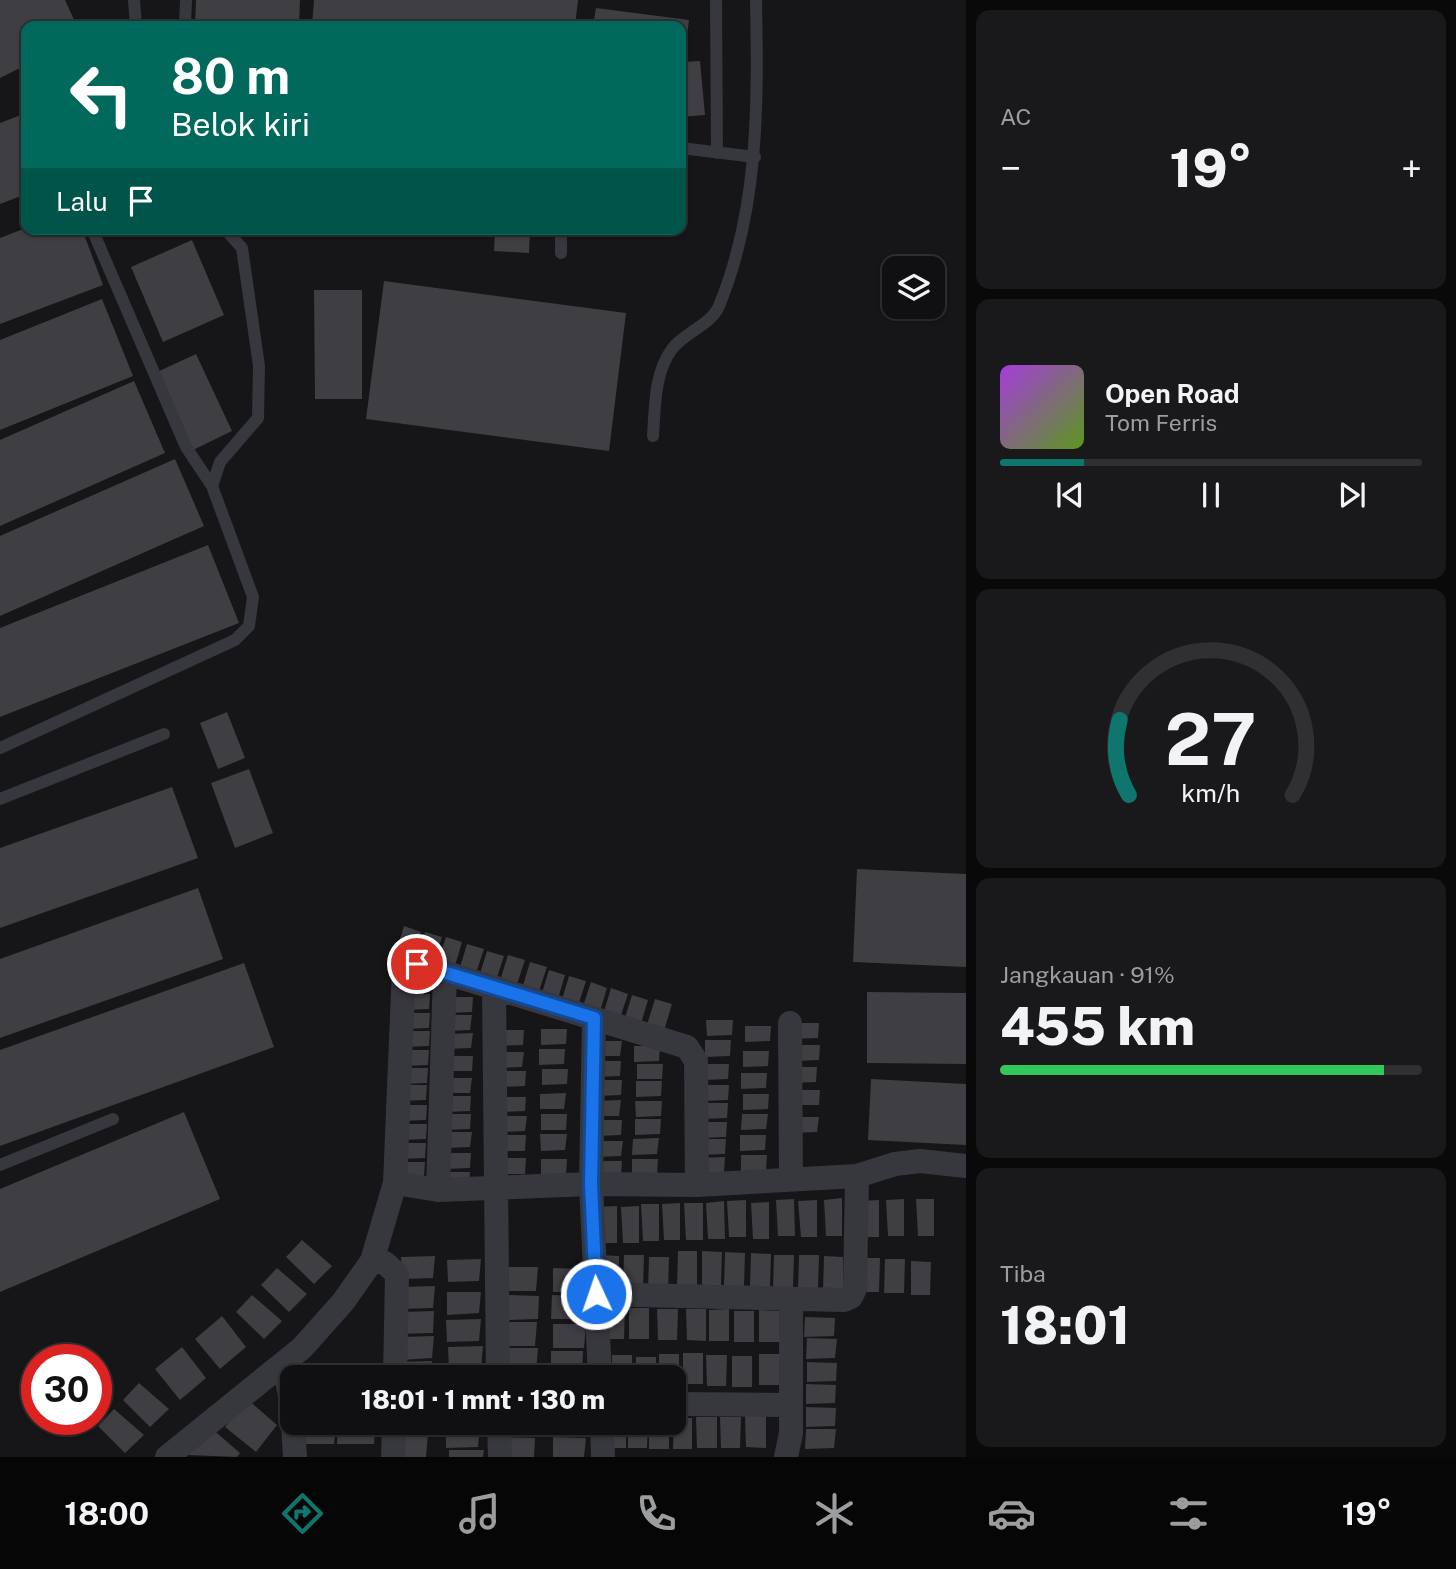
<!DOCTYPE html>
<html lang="id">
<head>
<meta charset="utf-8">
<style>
  body { margin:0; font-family:"Public Sans",sans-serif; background:#19191b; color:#f1f3f6; height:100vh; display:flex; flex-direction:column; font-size:26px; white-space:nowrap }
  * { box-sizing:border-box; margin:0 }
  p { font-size:23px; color:#9c9d9f }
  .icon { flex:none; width:38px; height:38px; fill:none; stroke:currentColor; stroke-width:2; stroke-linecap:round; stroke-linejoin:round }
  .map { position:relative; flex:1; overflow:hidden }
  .side { display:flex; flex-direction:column; gap:10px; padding:10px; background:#09090a; width:490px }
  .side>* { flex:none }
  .top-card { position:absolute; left:21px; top:21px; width:665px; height:214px; border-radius:14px; box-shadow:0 2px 5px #0004,0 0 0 2px #303032; background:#00695c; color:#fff; overflow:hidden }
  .fabs { position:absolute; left:882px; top:256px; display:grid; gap:14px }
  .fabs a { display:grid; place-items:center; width:63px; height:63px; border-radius:14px; background:#101012; box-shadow:0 2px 5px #0004,0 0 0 2px #303032; font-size:35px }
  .speed { position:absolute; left:21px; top:1344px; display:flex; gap:14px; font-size:35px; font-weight:700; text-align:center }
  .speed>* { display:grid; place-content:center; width:91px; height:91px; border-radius:50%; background:#101012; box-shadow:0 2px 5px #0004,0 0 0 2px #303032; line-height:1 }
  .speed .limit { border:10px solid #d22; background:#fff; color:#111 }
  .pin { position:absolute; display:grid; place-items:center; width:60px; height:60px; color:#fff; margin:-30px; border:4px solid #fff; border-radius:50%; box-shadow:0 2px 7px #0007 }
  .me { position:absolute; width:77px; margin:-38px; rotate:357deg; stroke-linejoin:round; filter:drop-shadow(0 0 5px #0008) }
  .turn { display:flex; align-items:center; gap:24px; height:147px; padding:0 35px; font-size:32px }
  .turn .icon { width:91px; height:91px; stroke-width:2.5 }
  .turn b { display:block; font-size:49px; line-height:60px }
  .then { display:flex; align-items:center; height:66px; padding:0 35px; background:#0003; gap:14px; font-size:26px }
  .big { font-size:52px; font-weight:800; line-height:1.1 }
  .side .widget { flex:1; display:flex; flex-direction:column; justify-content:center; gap:10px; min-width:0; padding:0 24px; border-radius:14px; background:#19191b }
  .side .dial { align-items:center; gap:0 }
  .dial svg { height:182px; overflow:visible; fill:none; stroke:#303032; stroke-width:7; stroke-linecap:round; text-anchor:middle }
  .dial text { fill:#f1f3f6; stroke:none }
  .song { display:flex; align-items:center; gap:21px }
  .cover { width:84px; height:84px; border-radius:10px; background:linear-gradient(135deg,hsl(280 70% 55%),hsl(90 70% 35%)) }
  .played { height:7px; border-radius:4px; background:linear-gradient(90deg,#0f766e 20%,#303032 20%) }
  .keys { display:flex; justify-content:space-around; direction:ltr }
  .heat { display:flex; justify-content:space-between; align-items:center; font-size:38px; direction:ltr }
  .charge { height:10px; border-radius:5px; background:linear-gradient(90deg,#34c759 91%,#303032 0) }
  .trip { position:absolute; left:280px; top:1365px; width:406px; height:70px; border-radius:14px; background:#101012; box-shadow:0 2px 5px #0004,0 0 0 2px #303032; font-weight:800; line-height:70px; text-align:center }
  .tab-bar { display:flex; height:112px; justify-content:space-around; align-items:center; background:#060607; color:#9c9d9f }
  .tab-bar .icon { width:49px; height:49px }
  .tab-bar .current { color:#0f766e }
  .tab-bar b { font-size:32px; color:#f1f3f6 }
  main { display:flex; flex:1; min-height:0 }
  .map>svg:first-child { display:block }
  .building { fill:#3e3e43 }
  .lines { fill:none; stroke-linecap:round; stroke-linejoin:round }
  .lane { stroke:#37373e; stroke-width:12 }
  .street { stroke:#37373e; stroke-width:24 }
  .route-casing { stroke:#114b97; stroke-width:18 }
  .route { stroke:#1a73e8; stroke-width:12 }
</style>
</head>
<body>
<main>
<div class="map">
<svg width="966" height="1457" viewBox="0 0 966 1457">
  <rect width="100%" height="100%" fill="#161618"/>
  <!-- building -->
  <path class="building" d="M0,0H65L77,26H26V65L0,78Z
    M196,0H300L299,26H195Z
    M314,0H578L575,26H312Z
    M596,8L689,20L684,58H681V26H593Z
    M700,61L705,115L681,117V62Z
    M26,113V194L0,204V123Z
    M26,228L82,229L103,285L0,324V238Z
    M495,229H530L529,253L494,251Z
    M192,240L224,315L163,342L131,267Z
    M384,281L626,313L609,451L366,419Z
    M314,290H362V399H315Z
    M102,299L133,376L0,430V340Z
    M196,354L232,431L193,450L157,372Z
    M134,381L165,453L0,526V440Z
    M175,459L204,526L0,616V536Z
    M208,545L239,623L0,717V628Z
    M227,712L245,758L218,769L200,723Z
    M249,769L273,833L235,848L211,783Z
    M172,787L198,858L0,928V848Z
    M857,869L966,874V967L853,962Z
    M198,888L223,959L0,1038V959Z
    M404,926L421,932L412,959L395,956Z
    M425,932L442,937L433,964L416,962Z
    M446,937L462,942L454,969L436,967Z
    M467,944L484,949L475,976L458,974Z
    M487,951L504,956L495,983L478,980Z
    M508,955L525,960L516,987L499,984Z
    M530,962L547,967L538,994L521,992Z
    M244,963L274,1047L0,1146V1050Z
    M549,970L565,975L557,1002L540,999Z
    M569,976L586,981L577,1009L560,1006Z
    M591,982L607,988L599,1015L581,1012Z
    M611,988L628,994L619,1021L602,1018Z
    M867,992L966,993V1064L867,1063Z
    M404,994H430L429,1009L404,1010Z
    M632,995L648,1000L640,1027L623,1024Z
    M447,997H473L472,1012L447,1013Z
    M655,999L672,1004L664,1031L646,1028Z
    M404,1013H430L429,1028L404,1029Z
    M445,1015H472L470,1030L445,1031Z
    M706,1020H733L732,1035L707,1036Z
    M793,1023H819L818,1038L793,1039Z
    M745,1026H771L770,1041L745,1042Z
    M541,1029H567L566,1044L541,1045Z
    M498,1030H524L523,1045L498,1046Z
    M404,1031H430L429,1046L404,1047Z
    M473,1033L471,1048L446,1049V1034Z
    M705,1040H731L730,1056L705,1057Z
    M596,1041H622L620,1056H596Z
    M794,1045H820L819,1060L794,1061Z
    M634,1046H660L659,1061L634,1062Z
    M539,1049H565L564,1064L539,1065Z
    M403,1050H429L428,1065L403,1066Z
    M743,1051H769L768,1066L743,1067Z
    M498,1052H524L522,1067L498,1068Z
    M447,1056H473L472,1071H447Z
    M595,1061H621L620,1076L595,1077Z
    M637,1064H663L662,1079H637Z
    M702,1064H729L728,1079L703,1080Z
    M791,1067H817L816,1082L791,1083Z
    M402,1068H428L427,1083L402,1084Z
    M542,1069H568L567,1084L542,1085Z
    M500,1071H526L525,1086L500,1087Z
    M741,1073H767L766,1088L741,1089Z
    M445,1078H472L470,1093H446Z
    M871,1079L966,1084V1145L868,1140Z
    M596,1080H622L621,1095L596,1096Z
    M636,1081H662L661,1096L636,1097Z
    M401,1085H427L426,1100L401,1101Z
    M703,1085H729L728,1100L703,1101Z
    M794,1090H820L819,1105H794Z
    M566,1093L564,1109H540V1094Z
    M743,1094H769L768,1109L743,1110Z
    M445,1096H471L470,1111L445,1112Z
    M500,1097H526L525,1111L500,1112Z
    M621,1100L619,1116H595L594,1101Z
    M635,1101H662L661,1116L636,1117Z
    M702,1103H728L727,1118L702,1119Z
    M401,1105H427L426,1120L401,1121Z
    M184,1112L220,1199L0,1292V1189Z
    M445,1114H471L470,1129L445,1130Z
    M541,1114H567L566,1130H541Z
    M742,1114H768L766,1129L741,1130Z
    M501,1116H527L525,1131L500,1132Z
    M793,1117H819L817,1132L792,1133Z
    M635,1119H661L660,1134L635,1135Z
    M596,1120H622L621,1135L596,1136Z
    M701,1122H727L726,1137L701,1138Z
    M401,1124H427L426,1139L401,1140Z
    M446,1132H472L470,1147L445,1148Z
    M540,1134H567L565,1150L541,1151Z
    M500,1135H526L525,1151H500Z
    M740,1135H766L765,1150L740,1151Z
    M659,1138L657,1154L632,1155L633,1139Z
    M700,1139H726L725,1154L700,1155Z
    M596,1141H623L621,1156L596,1157Z
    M400,1143H426L425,1158L400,1159Z
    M445,1153H471L470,1168L445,1169Z
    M741,1155H767L766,1170L741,1171Z
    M725,1157L724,1172L699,1173V1158Z
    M500,1158H526L525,1174H500Z
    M541,1159H567L566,1174L541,1175Z
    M632,1159H658L657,1175H632Z
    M596,1161H622L621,1176L596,1177Z
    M399,1162H425L424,1176L399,1177Z
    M444,1172H470L469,1187L444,1188Z
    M842,1198V1236H826L824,1200Z
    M794,1199L795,1236H778L776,1200Z
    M904,1199V1236H888L886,1200Z
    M916,1199H934V1236H918Z
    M746,1200V1237H729L727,1201Z
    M817,1200V1237H801L798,1201Z
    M879,1200V1237H863L861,1201Z
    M724,1201L725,1239H708L706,1203Z
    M769,1202V1239H753L751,1203Z
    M680,1203V1240H664L662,1204Z
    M684,1203H703V1240H686Z
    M641,1204H659V1241H643Z
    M617,1206V1243H600L599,1207Z
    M639,1206V1243H623L621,1207Z
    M302,1240L332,1266L314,1284L286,1257Z
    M678,1251H697V1285H677Z
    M702,1251L722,1252L721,1285H702Z
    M725,1252L745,1253L744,1286H724Z
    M751,1253L771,1254L770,1287H750Z
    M600,1255L619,1256V1289H599Z
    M624,1255H644L643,1289H623Z
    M774,1255H794L793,1289H773Z
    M799,1255H819L818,1289H798Z
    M435,1256L433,1278L402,1279L401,1257Z
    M824,1256L843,1257V1290H823Z
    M649,1257H669L668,1290H648Z
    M860,1258H880L879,1292H860Z
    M481,1259L479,1281L448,1282L447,1260Z
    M885,1259H905L904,1293H884Z
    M911,1261L931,1262L930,1295H911Z
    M506,1267H538L536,1291H506Z
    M277,1268L307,1294L289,1312L261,1285Z
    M553,1268L585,1269L584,1292H553Z
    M435,1286L433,1308L401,1309L400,1287Z
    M447,1292H481L479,1313L447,1315Z
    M252,1295L282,1321L264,1339L236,1312Z
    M508,1295L539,1296L538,1319L508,1320Z
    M552,1295L583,1296L582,1319H551Z
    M604,1307H625L624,1339H605Z
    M629,1308H649V1339H629Z
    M657,1309H678L677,1340H658Z
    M686,1309H706V1341L687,1340Z
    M729,1309V1341H709V1310Z
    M759,1310L779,1311V1342H759Z
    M434,1311L433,1333L401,1334L400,1312Z
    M734,1311H754V1342H734Z
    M222,1316L246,1347L220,1369L195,1339Z
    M805,1317L835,1318L834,1336L804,1337Z
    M481,1319L479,1341L447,1342L446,1320Z
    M505,1322H537L535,1346H504Z
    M553,1324H586L584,1348H553Z
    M434,1336L432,1358L401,1360L400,1337Z
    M807,1338L837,1339L835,1358L806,1359Z
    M483,1346L481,1368L449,1369L448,1347Z
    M182,1347L206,1378L180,1400L155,1369Z
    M505,1348H538L536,1372H505Z
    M551,1351H583L582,1375H551Z
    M683,1353H703V1384H683Z
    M659,1354H679V1385H674V1377H659Z
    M759,1354H779V1385H759Z
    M612,1355H632V1377H612Z
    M706,1355H727L726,1386H707Z
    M732,1356H752V1387H732Z
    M636,1357H656V1377H636Z
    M432,1361L431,1377H398V1362Z
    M807,1362L837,1363L836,1381L807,1382Z
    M297,1373L336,1375V1377H297Z
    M447,1373H481V1377H447Z
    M139,1383L169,1409L150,1427L123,1400Z
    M806,1384L836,1385L835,1403L806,1404Z
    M247,1399L277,1425L256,1452L225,1427Z
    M806,1407L836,1408L835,1426L806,1427Z
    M114,1409L144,1435L125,1453L98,1426Z
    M745,1416H766V1448L746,1447Z
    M696,1417H717V1448H697Z
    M720,1417H741L740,1448H721Z
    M674,1418H692V1449H673Z
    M298,1423L336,1424L334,1444H297Z
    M338,1423L375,1424L374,1444H337Z
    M395,1423H428V1432L396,1433Z
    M503,1423H535V1429H503Z
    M551,1423H583L582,1431L551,1432Z
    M605,1423H626V1448H606Z
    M628,1423H648L647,1448H628Z
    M649,1423H669V1449H649Z
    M480,1425L478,1447L446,1448V1426Z
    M210,1427L240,1453L237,1457L188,1455Z
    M806,1429H836L834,1448L805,1449Z
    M428,1434L426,1457H394V1435Z
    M503,1437L535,1438L534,1457H503Z
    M553,1437L586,1438L584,1457H553Z
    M449,1450H484L483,1457H449Z"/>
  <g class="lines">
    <!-- lane -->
    <path class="lane" d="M134,0L136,26
      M716,0L717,153
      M185,26L186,0
      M681,148L755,157
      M92,229L186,447L212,486
      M561,253V229
      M653,436C655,408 654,373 672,349C684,333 712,324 719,306C759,209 758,103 756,0
      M0,748L235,640L249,626L253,597L212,486L220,462L258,418L259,366L242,248L225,229
      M0,799L164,734
      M0,1165L113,1119"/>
    <!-- street -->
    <path class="street" d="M494,987L498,1377
      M594,1018L591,1184L600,1377
      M790,1023L791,1179
      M395,1183L438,1190L591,1184L697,1185L857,1176L895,1164L920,1161L966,1166
      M438,1190L445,974
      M372,1261L385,1263L397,1274L395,1377
      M596,1294L844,1300L851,1297L855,1289L857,1176
      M284,1365L292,1406
      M674,1404L790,1405
      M293,1423L295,1457
      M499,1423L500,1457
      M602,1423L603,1457
      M167,1457L302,1348L343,1302L372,1261L395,1183L404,968L417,964L687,1047L696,1061L697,1185
      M393,1457L394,1423
      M786,1457L791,1433V1300"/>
  </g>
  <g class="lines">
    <defs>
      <path id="route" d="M417,964L594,1018L591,1184L596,1294"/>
    </defs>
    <!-- route casing -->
    <use href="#route" class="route-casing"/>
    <!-- route -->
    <use href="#route" class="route"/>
  </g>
</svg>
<div class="fabs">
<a><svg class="icon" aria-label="layers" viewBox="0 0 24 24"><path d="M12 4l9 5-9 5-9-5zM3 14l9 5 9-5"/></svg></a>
</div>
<div class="speed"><div class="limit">30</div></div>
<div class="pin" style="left:417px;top:964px;background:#d93025"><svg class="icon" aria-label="arrive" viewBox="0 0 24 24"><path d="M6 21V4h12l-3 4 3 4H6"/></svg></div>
<svg class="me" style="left:596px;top:1294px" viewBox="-20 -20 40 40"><circle r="17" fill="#1a73e8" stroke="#fff" stroke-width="3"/><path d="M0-11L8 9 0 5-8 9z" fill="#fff"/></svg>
<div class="trip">18:01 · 1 mnt · 130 m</div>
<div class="top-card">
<div class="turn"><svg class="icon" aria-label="left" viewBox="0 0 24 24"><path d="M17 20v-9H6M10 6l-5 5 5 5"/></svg><div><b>80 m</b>Belok kiri</div></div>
<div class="then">Lalu<svg class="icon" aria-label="arrive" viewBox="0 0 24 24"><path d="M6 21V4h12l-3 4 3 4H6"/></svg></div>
</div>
</div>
<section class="side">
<div class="widget"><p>AC</p>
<div class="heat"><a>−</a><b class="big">19°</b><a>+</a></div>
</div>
<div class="widget">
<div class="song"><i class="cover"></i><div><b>Open Road</b><p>Tom Ferris</p></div></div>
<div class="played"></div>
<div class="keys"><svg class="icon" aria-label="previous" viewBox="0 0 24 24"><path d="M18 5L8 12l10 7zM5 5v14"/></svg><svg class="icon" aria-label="pause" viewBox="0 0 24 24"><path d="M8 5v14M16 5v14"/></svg><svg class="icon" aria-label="next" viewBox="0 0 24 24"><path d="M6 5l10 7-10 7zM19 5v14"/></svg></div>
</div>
<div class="widget dial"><svg viewBox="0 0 100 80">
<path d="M14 69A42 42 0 1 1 86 69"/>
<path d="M14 69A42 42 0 0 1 10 36" stroke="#0f766e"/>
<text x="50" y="56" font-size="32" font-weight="700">27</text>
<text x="50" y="72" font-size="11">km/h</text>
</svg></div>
<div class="widget"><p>Jangkauan · 91%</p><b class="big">455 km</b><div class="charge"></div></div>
<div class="widget"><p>Tiba</p><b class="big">18:01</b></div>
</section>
</main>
<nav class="tab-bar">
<b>18:00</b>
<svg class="icon current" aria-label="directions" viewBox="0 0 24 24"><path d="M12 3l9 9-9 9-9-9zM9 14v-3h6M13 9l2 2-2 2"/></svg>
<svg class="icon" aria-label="music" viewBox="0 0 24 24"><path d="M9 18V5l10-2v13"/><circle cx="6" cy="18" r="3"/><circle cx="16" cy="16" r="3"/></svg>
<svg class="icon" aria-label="phone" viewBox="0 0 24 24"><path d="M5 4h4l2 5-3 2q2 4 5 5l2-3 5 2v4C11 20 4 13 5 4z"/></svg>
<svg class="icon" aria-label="climate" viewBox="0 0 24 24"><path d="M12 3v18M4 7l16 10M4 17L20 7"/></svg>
<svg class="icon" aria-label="car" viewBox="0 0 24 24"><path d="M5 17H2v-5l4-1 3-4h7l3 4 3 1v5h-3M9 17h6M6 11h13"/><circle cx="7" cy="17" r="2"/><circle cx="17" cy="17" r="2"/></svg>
<svg class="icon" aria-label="filters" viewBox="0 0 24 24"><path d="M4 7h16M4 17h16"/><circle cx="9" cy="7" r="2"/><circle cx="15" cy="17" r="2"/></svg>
<b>19°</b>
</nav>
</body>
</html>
